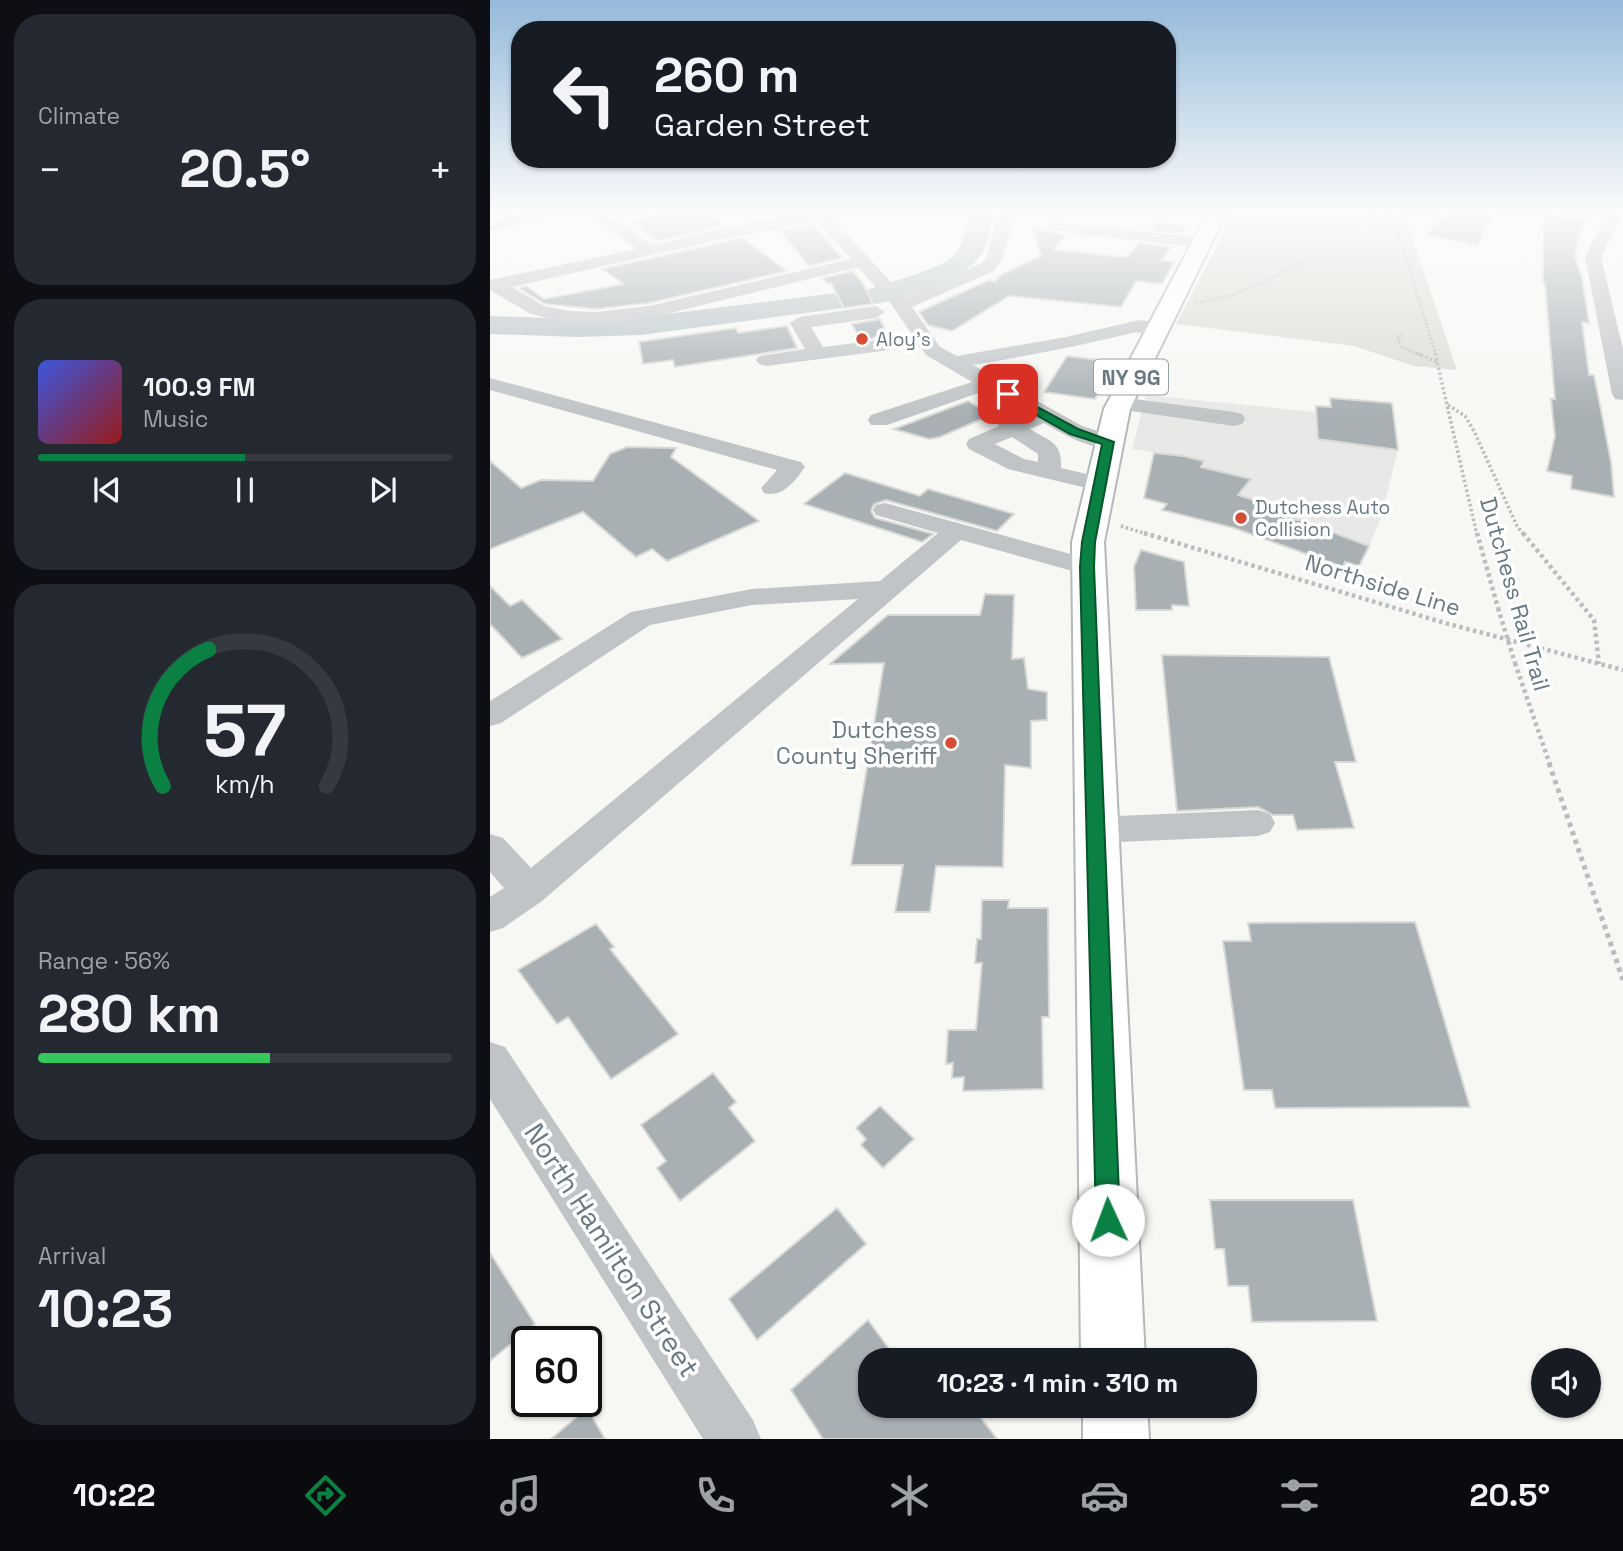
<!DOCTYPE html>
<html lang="en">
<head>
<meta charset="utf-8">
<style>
  body { margin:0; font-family:"Space Grotesk",sans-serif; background:#242831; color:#f1f3f6; height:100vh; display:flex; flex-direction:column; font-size:26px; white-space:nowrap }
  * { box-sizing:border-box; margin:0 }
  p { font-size:23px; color:#9ea1a6 }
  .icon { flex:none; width:38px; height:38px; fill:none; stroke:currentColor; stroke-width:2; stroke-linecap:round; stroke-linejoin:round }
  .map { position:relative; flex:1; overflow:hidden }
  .details { display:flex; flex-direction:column; gap:14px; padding:14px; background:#0d0f14; width:490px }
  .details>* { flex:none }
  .guide { position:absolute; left:21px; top:21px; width:665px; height:147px; border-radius:28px; box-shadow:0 2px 5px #0004; background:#171b24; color:#f1f3f6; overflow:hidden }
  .tools { position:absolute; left:1041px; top:1348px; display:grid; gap:14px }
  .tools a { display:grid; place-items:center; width:70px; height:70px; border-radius:50%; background:#171b24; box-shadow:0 2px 5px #0004; font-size:35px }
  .speed { position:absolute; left:21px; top:1326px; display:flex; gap:14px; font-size:35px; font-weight:700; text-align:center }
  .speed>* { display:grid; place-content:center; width:91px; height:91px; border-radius:50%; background:#171b24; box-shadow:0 2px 5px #0004; line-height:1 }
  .speed .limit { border:4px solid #111; border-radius:10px; background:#fff; color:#111 }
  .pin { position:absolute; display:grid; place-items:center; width:60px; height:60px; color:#fff; margin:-30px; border-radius:14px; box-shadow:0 4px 10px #0006 }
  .me { position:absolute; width:77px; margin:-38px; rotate:358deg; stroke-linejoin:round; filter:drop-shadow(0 0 5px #0008) }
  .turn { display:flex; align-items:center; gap:24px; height:147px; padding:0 28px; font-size:32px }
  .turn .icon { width:91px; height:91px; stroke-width:2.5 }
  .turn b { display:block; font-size:49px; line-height:60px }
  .big { font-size:52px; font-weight:700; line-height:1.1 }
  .details .tile { flex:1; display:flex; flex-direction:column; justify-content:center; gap:10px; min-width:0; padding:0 24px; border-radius:28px; background:#242831 }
  .details .dial { align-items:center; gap:0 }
  .dial svg { height:182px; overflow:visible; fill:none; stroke:#363941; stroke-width:7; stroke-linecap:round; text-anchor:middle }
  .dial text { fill:#f1f3f6; stroke:none }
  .song { display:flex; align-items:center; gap:21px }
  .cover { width:84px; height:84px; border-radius:10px; background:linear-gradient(135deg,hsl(230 70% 55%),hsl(0 70% 35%)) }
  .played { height:7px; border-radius:4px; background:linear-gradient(90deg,#0b8043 50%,#363941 50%) }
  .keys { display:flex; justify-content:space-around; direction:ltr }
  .heat { display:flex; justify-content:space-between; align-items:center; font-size:38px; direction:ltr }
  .charge { height:10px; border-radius:5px; background:linear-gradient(90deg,#34c759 56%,#363941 0) }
  .trip { position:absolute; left:368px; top:1348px; width:399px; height:70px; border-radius:28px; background:#171b24; box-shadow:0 2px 5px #0004; font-weight:700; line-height:70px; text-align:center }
  .tab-bar { display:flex; height:112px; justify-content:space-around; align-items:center; background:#090b0e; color:#9ea1a6 }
  .tab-bar .icon { width:49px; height:49px }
  .tab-bar .current { color:#0b8043 }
  .tab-bar b { font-size:32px; color:#f1f3f6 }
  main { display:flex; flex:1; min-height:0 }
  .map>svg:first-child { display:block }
  .built { fill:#e8e8e7 }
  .green { fill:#d9ddd5 }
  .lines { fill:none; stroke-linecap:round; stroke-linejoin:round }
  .river { fill:#b8c4c7; fill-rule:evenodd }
  .building { fill:#a8b0b4; stroke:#d8d8d6; stroke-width:2 }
  .major-casing { stroke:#b4b8bb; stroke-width:4 }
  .path-far3 { stroke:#babdbf; stroke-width:2.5; stroke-dasharray:2 2; stroke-linecap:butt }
  .path-far2 { stroke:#babdbf; stroke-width:3.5; stroke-dasharray:2.5 2.5; stroke-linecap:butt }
  .path-far1 { stroke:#babdbf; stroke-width:4.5; stroke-dasharray:3.5 3.5; stroke-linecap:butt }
  .path { stroke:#babdbf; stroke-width:5; stroke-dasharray:4.5 4.5; stroke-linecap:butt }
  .minor { fill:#c0c4c7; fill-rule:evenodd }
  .major { fill:#fff; fill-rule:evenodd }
  .path-bridge { stroke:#babdbf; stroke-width:4.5; stroke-dasharray:3.5 3.5; stroke-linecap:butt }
  .route { fill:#0b8043; stroke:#07532c; stroke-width:2 }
  .poi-dot { fill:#d74d33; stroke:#fff; stroke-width:2.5 }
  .labels { text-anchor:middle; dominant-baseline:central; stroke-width:7; stroke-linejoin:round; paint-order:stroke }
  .far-poi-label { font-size:19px; fill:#687983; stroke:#fff; text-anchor:start }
  .shield { fill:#fff; stroke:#95a1a8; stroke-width:2 }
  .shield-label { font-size:21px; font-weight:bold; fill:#687983 }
  .street-label { font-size:23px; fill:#687983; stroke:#fff }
  .poi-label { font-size:23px; fill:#687983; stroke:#fff; text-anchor:end }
  .near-street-label { font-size:28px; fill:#687983; stroke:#fff }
</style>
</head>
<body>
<main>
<section class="details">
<div class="tile"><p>Climate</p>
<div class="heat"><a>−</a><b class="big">20.5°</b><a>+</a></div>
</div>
<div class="tile">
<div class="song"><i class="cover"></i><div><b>100.9 FM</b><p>Music</p></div></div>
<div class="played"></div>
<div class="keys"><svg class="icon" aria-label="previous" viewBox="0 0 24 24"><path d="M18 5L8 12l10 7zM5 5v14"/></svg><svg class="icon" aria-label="pause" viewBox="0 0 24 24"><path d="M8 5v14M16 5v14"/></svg><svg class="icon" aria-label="next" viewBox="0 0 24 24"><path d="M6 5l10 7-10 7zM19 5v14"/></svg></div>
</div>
<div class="tile dial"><svg viewBox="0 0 100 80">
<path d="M14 69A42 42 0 1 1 86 69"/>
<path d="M14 69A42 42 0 0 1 34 9" stroke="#0b8043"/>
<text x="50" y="56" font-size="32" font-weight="700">57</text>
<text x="50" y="72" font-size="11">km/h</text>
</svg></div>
<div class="tile"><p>Range · 56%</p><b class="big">280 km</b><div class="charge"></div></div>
<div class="tile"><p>Arrival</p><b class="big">10:23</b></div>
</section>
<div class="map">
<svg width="1133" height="1439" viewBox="0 0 1133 1439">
  <rect width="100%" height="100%" fill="#f7f7f4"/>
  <!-- built -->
  <path class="built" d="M656,395L826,412V406H840V398L902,403L908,450L890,520L879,546L812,521L781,514L785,507L748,495L761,479L711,467L714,461L693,456L642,449Z"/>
  <!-- green -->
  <path class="green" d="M744,214H914L967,370L924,366L864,346L686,324Z"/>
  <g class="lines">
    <!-- river -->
    <path class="river" d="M479,214H503C500,226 499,242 493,252C474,283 425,293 391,303L151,335L88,337L0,334V316L88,319L151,317L379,289C399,283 448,269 463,257C473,248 475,227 479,214Z"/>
  </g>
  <!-- building -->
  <path class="building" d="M167,214H219L234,225L167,241L141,221Z
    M956,214H1002L988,245L936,235Z
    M1054,214L1096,220L1087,244L1085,257L1092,278L1099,323L1092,322L1099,375H1104L1121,462L1124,497L1081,489L1082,476L1057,471L1065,436L1061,399H1065L1055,283H1053Z
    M665,222L696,226L691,233L659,230Z
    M323,225L352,258L319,266L291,231Z
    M543,229L576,235L564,250L638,257L649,243L681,247L671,261L684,262L672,284L646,281L631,307L519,296L462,331L438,325L429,312L499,280L505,282L512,274L551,256Z
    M252,238L297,271L159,303L106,309L55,304L29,288L36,286L54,299L134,284L112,269Z
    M363,271L372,282L383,304L354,308L341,283L338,284L333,278Z
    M390,319L398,336L370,340L362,324Z
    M297,326L307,348L185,367L183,360L153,364L149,342L246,328L248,333Z
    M577,356L625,362L605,399L554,392Z
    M840,398L902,403L908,450L828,439L826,406L841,407Z
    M478,401L501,415L450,437L439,439L404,429Z
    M137,447L186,448L181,457L269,521L177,561L162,549L146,557L93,512L0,549V461L31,488L51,480L103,481L120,454Z
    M664,453L693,456L714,461L711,467L761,479L748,495L786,507L781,514L812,521L879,546L869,566L855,562L853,567L744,528L672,510L677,504L654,498Z
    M355,473L430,496L438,489L524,514L507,531L396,500L384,504L381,511L385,518L443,534L432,542L314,504Z
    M651,550L694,562L699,606L682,605V610H646L644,567Z
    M0,586L20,606L32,600L72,639L32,658L0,624Z
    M495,594L524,595L522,659L534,658L538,689L557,692V720L541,721V768L515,765L513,867L446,866L440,912H405L413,865H361L394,663L340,664L398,615H490Z
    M672,655L839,657L866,762H845L864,828L807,830L803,815H783L768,807L687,811Z
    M492,900H519L518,908H558L559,1017H552L553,1089L473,1091L474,1077L462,1078L463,1063L456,1064L458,1030H486L492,963H485L487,939H491Z
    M925,922L980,1107L785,1108L782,1090H754L733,941H761L758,923Z
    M106,924L124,947L120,949L188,1034L121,1079L78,1017L67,1024L28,970Z
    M223,1073L246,1102L239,1108L265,1141L190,1201L167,1168L176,1161L151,1125Z
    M390,1106L424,1139L393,1168L371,1145L376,1139L366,1128Z
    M720,1200H863L887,1321L762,1322L758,1286H738L734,1249H725Z
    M347,1208L376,1244L267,1340L239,1299Z
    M0,1253L45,1324L0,1361Z
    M378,1320L407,1360H380V1405H481L507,1439H333L301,1390Z
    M97,1408L115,1439H61Z"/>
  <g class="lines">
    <defs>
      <path id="major" d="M717,214H736L640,409L614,542L655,1360H591L582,542L614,409Z
        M593,1405H657L659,1439H593Z"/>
    </defs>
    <!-- major casing -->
    <use href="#major" class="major-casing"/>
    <!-- path-far3 -->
    <path class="path-far3" d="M897,214L907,230L946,355
      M706,303L742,295L798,271L835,248L854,228L880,220L878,214
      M913,335L907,337L911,347L931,355"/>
    <!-- path-far2 -->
    <path class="path-far2" d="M926,353L947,362
      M945,353L987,535
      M958,405L975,416L984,431L1027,526L1034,535
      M631,526L660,535"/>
    <!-- path-far1 -->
    <path class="path-far1" d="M654,533L955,623L1133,670
      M987,533L1008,608
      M1033,533L1104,620L1109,664
      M1025,663L1060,765"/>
    <!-- path -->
    <path class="path" d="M1059,763L1133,980"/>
    <!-- minor -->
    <path class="minor" d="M30,214H57L55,217L0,232V222Z
      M97,214H115L163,245C220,232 280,214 338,214L415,297L492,263L497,257L508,214H524L513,257L504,271L422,307L450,347L467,356L576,337L649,320L675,324L678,328C670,338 654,331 642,333C589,346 537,356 483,365L592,426L626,437L629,442L626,447C603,452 573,434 554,423L540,429C561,442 572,442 571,468L618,479L621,484L618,489L609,491L518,469L479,449L476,444L479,439L509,426L503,418L506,413H522L527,419L538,414L497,390L397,425H381L378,420L381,415L482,382L436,355L430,346L276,366L269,364L266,360L269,356L315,349L300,323L309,317L386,306L395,312L386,318L321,327L333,347L423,336L401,304L368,267L159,318L106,324L80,323L41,314L0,290V280L147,249ZM328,222L361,259L159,306L106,312L80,311L54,306L22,287L232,239ZM522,437L548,454V462L534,459L505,444Z
      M1116,214H1132L1111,257L1133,349V400L1125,399L1122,394L1095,257Z
      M564,222L712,238L720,243L712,248L558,230L556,227Z
      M0,378L311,462L315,467C305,481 293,498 274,493L271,488L287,470L0,390Z
      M629,397L744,412L752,414L755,419L752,424L744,426L621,408L618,403L621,398Z
      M395,503L606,561L610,567L606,573L597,575L471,540L52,901L13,928L0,932V897L14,888L0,872V834L13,838L41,868L368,599L262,605L160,625L11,723L0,726V701L141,612L262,589L390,581L448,533L386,515L383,510L386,505Z
      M768,810L780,814L785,823L780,832L768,836L605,843L593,839L588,830L593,821L605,817Z
      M0,1042L15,1047L263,1420L271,1439H213L0,1099Z"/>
    <!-- major -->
    <use href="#major" class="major"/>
    <!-- path-bridge -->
    <path class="path-bridge" d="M1008,608L1025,663"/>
  </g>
  <!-- sky -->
  <linearGradient id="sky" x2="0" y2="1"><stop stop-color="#95badb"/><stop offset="0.51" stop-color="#fbfbfa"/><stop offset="1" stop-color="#fbfbfa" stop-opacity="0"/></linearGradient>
  <rect width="1133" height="416" fill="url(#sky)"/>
  <!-- route -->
  <path class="route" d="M518,391L588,429L624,442L605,542L604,567L630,1220L627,1229L618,1232L610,1229L606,1220L590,567L592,542L612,444L580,434L514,397L512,394Z"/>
  <!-- markers -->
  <g class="poi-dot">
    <circle cx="372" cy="339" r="7"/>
    <circle cx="751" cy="518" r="7"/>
    <circle cx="461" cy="743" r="7"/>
  </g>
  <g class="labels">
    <!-- far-poi labels -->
    <g class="far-poi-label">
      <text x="386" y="339">Aloy's</text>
      <text x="765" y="507">Dutchess Auto<tspan x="765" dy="22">Collision</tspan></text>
    </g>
    <!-- shield labels -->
    <rect class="shield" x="604" y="359.5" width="74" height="35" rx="5"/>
    <g class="shield-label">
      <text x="641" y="377">NY 9G</text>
    </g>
    <!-- street labels -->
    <g class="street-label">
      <text transform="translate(893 585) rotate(17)">Northside Line</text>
      <text transform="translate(1025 594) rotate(74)">Dutchess Rail Trail</text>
    </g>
    <!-- poi labels -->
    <g class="poi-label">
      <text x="447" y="730">Dutchess<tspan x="447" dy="26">County Sheriff</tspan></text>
    </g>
    <!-- near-street labels -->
    <g class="near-street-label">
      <text transform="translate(122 1250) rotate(57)">North Hamilton Street</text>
    </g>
  </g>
</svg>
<div class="tools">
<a><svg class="icon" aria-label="sound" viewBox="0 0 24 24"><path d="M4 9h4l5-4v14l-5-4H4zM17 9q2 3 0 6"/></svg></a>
</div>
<div class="speed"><div class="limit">60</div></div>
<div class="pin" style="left:518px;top:394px;background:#d93025"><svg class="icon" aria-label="arrive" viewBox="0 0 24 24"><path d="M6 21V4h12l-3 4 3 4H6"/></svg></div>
<svg class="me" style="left:618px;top:1220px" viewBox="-20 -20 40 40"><circle r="19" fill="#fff"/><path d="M0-13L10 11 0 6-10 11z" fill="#0b8043"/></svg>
<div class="trip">10:23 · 1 min · 310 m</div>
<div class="guide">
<div class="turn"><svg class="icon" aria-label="left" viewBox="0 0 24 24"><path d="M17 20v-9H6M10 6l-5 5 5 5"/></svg><div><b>260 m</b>Garden Street</div></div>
</div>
</div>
</main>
<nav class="tab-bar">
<b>10:22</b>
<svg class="icon current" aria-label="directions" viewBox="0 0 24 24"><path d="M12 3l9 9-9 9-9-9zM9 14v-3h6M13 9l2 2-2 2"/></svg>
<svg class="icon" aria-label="music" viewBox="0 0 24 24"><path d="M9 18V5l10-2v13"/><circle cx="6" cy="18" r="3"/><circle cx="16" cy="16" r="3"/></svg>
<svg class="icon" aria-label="phone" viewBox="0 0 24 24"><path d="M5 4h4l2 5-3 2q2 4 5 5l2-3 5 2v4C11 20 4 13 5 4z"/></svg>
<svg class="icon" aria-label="climate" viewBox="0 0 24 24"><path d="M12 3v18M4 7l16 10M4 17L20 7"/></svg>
<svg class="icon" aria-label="car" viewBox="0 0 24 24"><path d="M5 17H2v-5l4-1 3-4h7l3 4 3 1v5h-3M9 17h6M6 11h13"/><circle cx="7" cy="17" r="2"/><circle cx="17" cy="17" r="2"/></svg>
<svg class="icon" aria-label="filters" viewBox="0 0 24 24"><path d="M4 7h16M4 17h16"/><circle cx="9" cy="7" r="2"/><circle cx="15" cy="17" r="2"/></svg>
<b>20.5°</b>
</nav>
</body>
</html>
